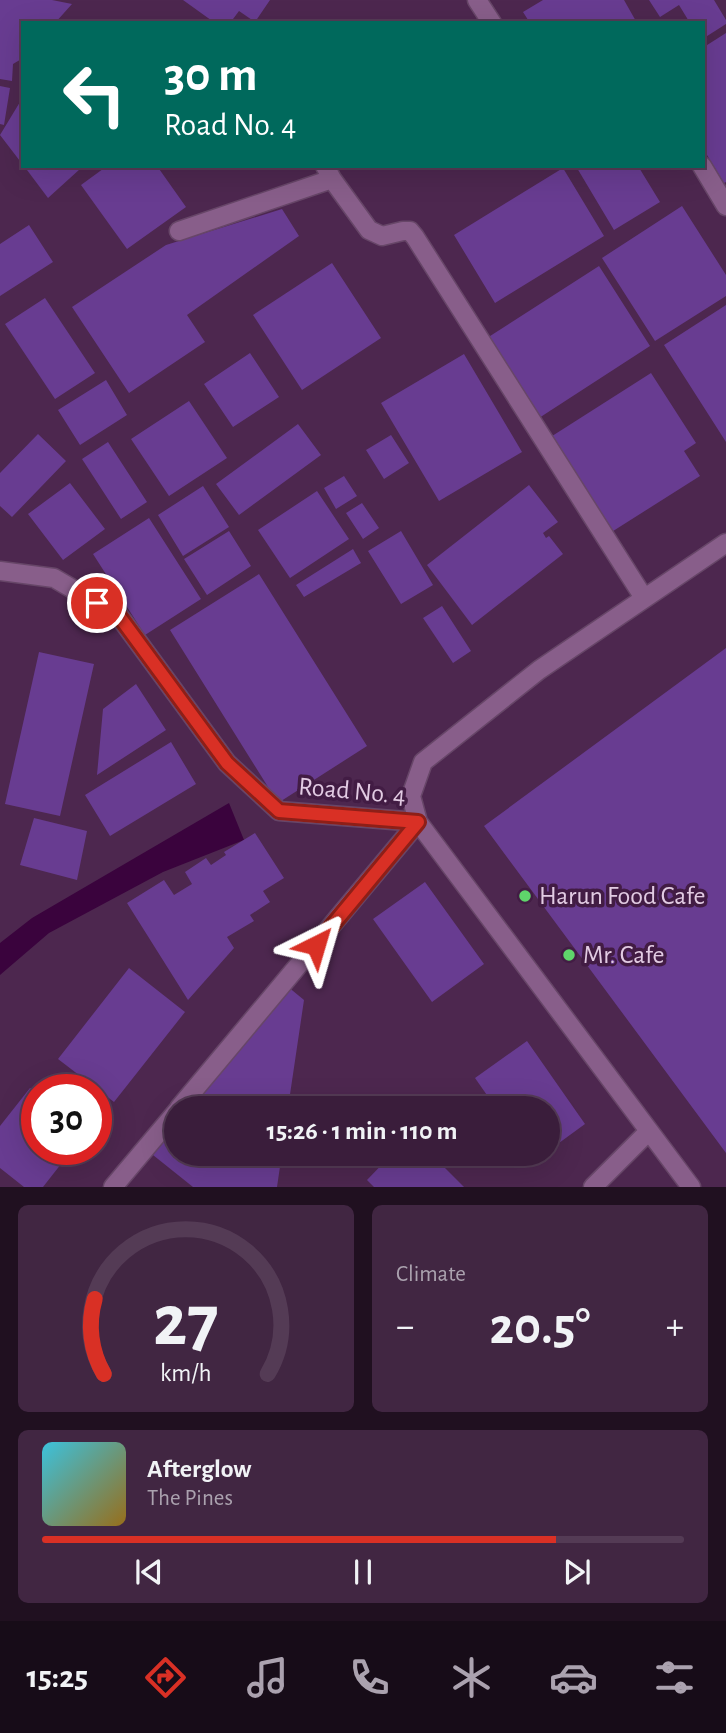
<!DOCTYPE html>
<html lang="en">
<head>
<meta charset="utf-8">
<style>
  body { margin:0; font-family:"Alegreya Sans",sans-serif; background:#412642; color:#f1f3f6; height:100vh; display:flex; flex-direction:column; font-size:26px; white-space:nowrap }
  * { box-sizing:border-box; margin:0 }
  p { font-size:23px; color:#aba2af }
  .icon { flex:none; width:38px; height:38px; fill:none; stroke:currentColor; stroke-width:2; stroke-linecap:round; stroke-linejoin:round }
  .map { position:relative; height:1187px; overflow:hidden }
  .panel { display:flex; flex-direction:column; gap:18px; padding:18px; background:#201020; flex:1 }
  .panel>* { flex:none }
  .guide { position:absolute; left:21px; top:21px; width:684px; height:147px; border-radius:0px; box-shadow:0 7px 28px #0002,0 0 0 2px #543b55; background:#00695c; color:#fff; overflow:hidden }
  .speed { position:absolute; left:21px; top:1074px; display:flex; gap:14px; font-size:35px; font-weight:700; text-align:center }
  .speed>* { display:grid; place-content:center; width:91px; height:91px; border-radius:50%; background:#3a1d3b; box-shadow:0 7px 28px #0002,0 0 0 2px #543b55; line-height:1 }
  .speed .limit { border:10px solid #d22; background:#fff; color:#111 }
  .pin { position:absolute; display:grid; place-items:center; width:60px; height:60px; color:#fff; margin:-30px; border:4px solid #fff; border-radius:50%; box-shadow:0 2px 7px #0007 }
  .me { position:absolute; width:77px; margin:-38px; rotate:40deg; stroke-linejoin:round; filter:drop-shadow(0 0 5px #0008) }
  .turn { display:flex; align-items:center; gap:24px; height:147px; padding:0 28px; font-size:32px }
  .turn .icon { width:91px; height:91px; stroke-width:2.5 }
  .turn b { display:block; font-size:49px; line-height:60px }
  .big { font-size:52px; font-weight:700; line-height:1.1 }
  .panel .widget { flex:1; display:flex; flex-direction:column; justify-content:center; gap:10px; min-width:0; padding:0 24px; border-radius:10px; background:#412642 }
  .panel .dial { align-items:center; gap:0 }
  .dial svg { height:182px; overflow:visible; fill:none; stroke:#543b55; stroke-width:7; stroke-linecap:round; text-anchor:middle }
  .dial text { fill:#f1f3f6; stroke:none }
  .song { display:flex; align-items:center; gap:21px }
  .cover { width:84px; height:84px; border-radius:10px; background:linear-gradient(135deg,hsl(190 70% 55%),hsl(40 70% 35%)) }
  .played { height:7px; border-radius:4px; background:linear-gradient(90deg,#d93025 80%,#543b55 80%) }
  .keys { display:flex; justify-content:space-around; direction:ltr }
  .heat { display:flex; justify-content:space-between; align-items:center; font-size:38px; direction:ltr }
  .panel .tiles { flex:1; display:grid; gap:18px; grid-template-columns:1fr 1fr }
  .widget:last-child { grid-column:span 2 }
  .trip { position:absolute; left:164px; top:1096px; width:396px; height:70px; border-radius:35px; background:#3a1d3b; box-shadow:0 7px 28px #0002,0 0 0 2px #543b55; font-weight:700; line-height:70px; text-align:center }
  .tabs { display:flex; height:112px; justify-content:space-around; align-items:center; background:#170c18; color:#aba2af }
  .tabs .icon { width:49px; height:49px }
  .tabs .active { color:#d93025 }
  .tabs b { font-size:32px; color:#f1f3f6 }
  .map>svg:first-child { display:block }
  .water { fill:#3a033d }
  .building { fill:#683c91 }
  .lines { fill:none; stroke-linecap:round; stroke-linejoin:round }
  .minor-casing { stroke:#674668; stroke-width:21 }
  .minor { stroke:#885e8a; stroke-width:18 }
  .route-casing { stroke:#8d1f18; stroke-width:18 }
  .route { stroke:#d93025; stroke-width:12 }
  .poi-dot { fill:#5fd56b; stroke:#421c44; stroke-width:2.5 }
  .labels { text-anchor:middle; dominant-baseline:central; stroke-width:7; stroke-linejoin:round; paint-order:stroke }
  .street-label { font-size:26px; fill:#e2cbe3; stroke:#421c44 }
  .poi-label { font-size:26px; fill:#e2cbe3; stroke:#421c44; text-anchor:start }
</style>
</head>
<body>
<div class="map">
<svg width="726" height="1187" viewBox="0 0 726 1187">
  <rect width="100%" height="100%" fill="#4d274f"/>
  <!-- water -->
  <path class="water" d="M229,803L244,840L163,872L49,933L0,975V943L32,918Z"/>
  <!-- building -->
  <path class="building" d="M0,0H52L72,4L55,23H23V58L13,64L12,81L0,79Z
    M183,0H270L255,22L239,11L230,23H215Z
    M543,0H624L637,23H530L523,12Z
    M649,0H714L726,20V24L704,38V23H690L679,5L660,17Z
    M726,33V182L724,183L704,150V47Z
    M0,86L10,88L4,125L0,124Z
    M20,102L23,105V165L0,135Z
    M24,166H78L80,169L48,198Z
    M107,166H157L186,207L127,249L81,185Z
    M580,166H638L660,202L614,230L577,168Z
    M563,168L604,236L495,303L454,235Z
    M682,206L726,275V296L655,341L602,258Z
    M282,209L299,236L187,315L205,342L129,393L72,307L166,245Z
    M29,225L53,262L0,296V244Z
    M332,263L381,338L302,390L253,315Z
    M599,266L650,346L539,418L487,338Z
    M45,298L95,373L55,399L5,324Z
    M726,305V442L664,345Z
    M250,353L279,397L233,427L204,384Z
    M464,354L522,452L439,501L381,403Z
    M651,373L696,443L684,451L700,476L610,533L549,438Z
    M106,380L127,415L80,445L58,410Z
    M189,401L227,458L169,496L131,439Z
    M298,424L321,455L239,515L216,484Z
    M38,434L66,461L12,517L0,506V473Z
    M391,435L409,463L384,479L366,450Z
    M108,442L147,502L121,519L82,459Z
    M344,476L357,496L336,509L324,488Z
    M70,483L105,529L63,560L28,514Z
    M529,485L558,522L543,533L546,538L549,536L563,554L472,625L427,565Z
    M203,486L229,527L183,556L158,515Z
    M317,491L349,539L290,578L258,530Z
    M362,503L379,528L363,539L346,513Z
    M149,518L201,599L145,635L93,554Z
    M229,531L251,566L207,595L184,559Z
    M401,531L433,585L401,604L368,551Z
    M353,549L361,563L304,597L296,585Z
    M259,574L367,746L278,803L170,630Z
    M442,606L471,651L453,663L423,618Z
    M726,648V1153L484,826Z
    M39,652L94,664L60,816L5,804Z
    M136,684L166,730L97,775L103,709Z
    M171,742L196,784L110,836L85,795Z
    M34,818L87,831L77,880L20,865Z
    M255,833L284,878L263,891L270,902L250,915L254,921L227,937L234,948L188,1000L127,903L164,880L174,895L192,884L185,872L206,858L211,865L226,855L224,852Z
    M425,882L484,964L432,1002L373,919Z
    M129,968L185,1012L114,1102L58,1059Z
    M287,986L304,1000L288,1108H190Z
    M527,1041L585,1124L548,1151V1108H496L475,1078Z
    M30,1088L37,1093V1150H72L43,1187H24L0,1168V1126Z
    M177,1125V1153H282L277,1187H193L153,1155Z
    M393,1153H430L464,1187H374L367,1180Z"/>
  <g class="lines">
    <defs>
      <path id="minor" d="M477,0L492,23
        M325,166L332,179L369,230L382,236L403,231H410L415,237L644,598
        M702,166L726,206
        M179,231L332,179
        M0,571L54,578L119,616L227,763L279,811L418,822L179,1108
        M113,1187L177,1111
        M593,1187L649,1131
        M691,1187L418,822L411,796L423,762L539,670L726,543"/>
    </defs>
    <!-- minor casing -->
    <use href="#minor" class="minor-casing"/>
    <!-- minor -->
    <use href="#minor" class="minor"/>
  </g>
  <g class="lines">
    <defs>
      <path id="route" d="M97,603L119,616L227,763L279,811L418,822L316,945"/>
    </defs>
    <!-- route casing -->
    <use href="#route" class="route-casing"/>
    <!-- route -->
    <use href="#route" class="route"/>
  </g>
  <!-- markers -->
  <g class="poi-dot">
    <circle cx="525" cy="896" r="7"/>
    <circle cx="569" cy="955" r="7"/>
  </g>
  <g class="labels">
    <!-- street labels -->
    <g class="street-label">
      <text transform="translate(352 791) rotate(5)">Road No. 4</text>
    </g>
    <!-- poi labels -->
    <g class="poi-label">
      <text x="539" y="896">Harun Food Cafe</text>
      <text x="583" y="955">Mr. Cafe</text>
    </g>
  </g>
</svg>
<div class="speed"><div class="limit">30</div></div>
<div class="pin" style="left:97px;top:603px;background:#d93025"><svg class="icon" aria-label="arrive" viewBox="0 0 24 24"><path d="M6 21V4h12l-3 4 3 4H6"/></svg></div>
<svg class="me" style="left:316px;top:945px" viewBox="-20 -20 40 40"><path d="M0-17L14 15 0 8-14 15z" fill="#d93025" stroke="#fff" stroke-width="4"/></svg>
<div class="trip">15:26 · 1 min · 110 m</div>
<div class="guide">
<div class="turn"><svg class="icon" aria-label="left" viewBox="0 0 24 24"><path d="M17 20v-9H6M10 6l-5 5 5 5"/></svg><div><b>30 m</b>Road No. 4</div></div>
</div>
</div>
<section class="panel">
<div class="tiles">
<div class="widget dial"><svg viewBox="0 0 100 80">
<path d="M14 69A42 42 0 1 1 86 69"/>
<path d="M14 69A42 42 0 0 1 10 36" stroke="#d93025"/>
<text x="50" y="56" font-size="32" font-weight="700">27</text>
<text x="50" y="72" font-size="11">km/h</text>
</svg></div>
<div class="widget"><p>Climate</p>
<div class="heat"><a>−</a><b class="big">20.5°</b><a>+</a></div>
</div>
<div class="widget">
<div class="song"><i class="cover"></i><div><b>Afterglow</b><p>The Pines</p></div></div>
<div class="played"></div>
<div class="keys"><svg class="icon" aria-label="previous" viewBox="0 0 24 24"><path d="M18 5L8 12l10 7zM5 5v14"/></svg><svg class="icon" aria-label="pause" viewBox="0 0 24 24"><path d="M8 5v14M16 5v14"/></svg><svg class="icon" aria-label="next" viewBox="0 0 24 24"><path d="M6 5l10 7-10 7zM19 5v14"/></svg></div>
</div>
</div>
</section>
<nav class="tabs">
<b>15:25</b>
<svg class="icon active" aria-label="directions" viewBox="0 0 24 24"><path d="M12 3l9 9-9 9-9-9zM9 14v-3h6M13 9l2 2-2 2"/></svg>
<svg class="icon" aria-label="music" viewBox="0 0 24 24"><path d="M9 18V5l10-2v13"/><circle cx="6" cy="18" r="3"/><circle cx="16" cy="16" r="3"/></svg>
<svg class="icon" aria-label="phone" viewBox="0 0 24 24"><path d="M5 4h4l2 5-3 2q2 4 5 5l2-3 5 2v4C11 20 4 13 5 4z"/></svg>
<svg class="icon" aria-label="climate" viewBox="0 0 24 24"><path d="M12 3v18M4 7l16 10M4 17L20 7"/></svg>
<svg class="icon" aria-label="car" viewBox="0 0 24 24"><path d="M5 17H2v-5l4-1 3-4h7l3 4 3 1v5h-3M9 17h6M6 11h13"/><circle cx="7" cy="17" r="2"/><circle cx="17" cy="17" r="2"/></svg>
<svg class="icon" aria-label="filters" viewBox="0 0 24 24"><path d="M4 7h16M4 17h16"/><circle cx="9" cy="7" r="2"/><circle cx="15" cy="17" r="2"/></svg>
</nav>
</body>
</html>
